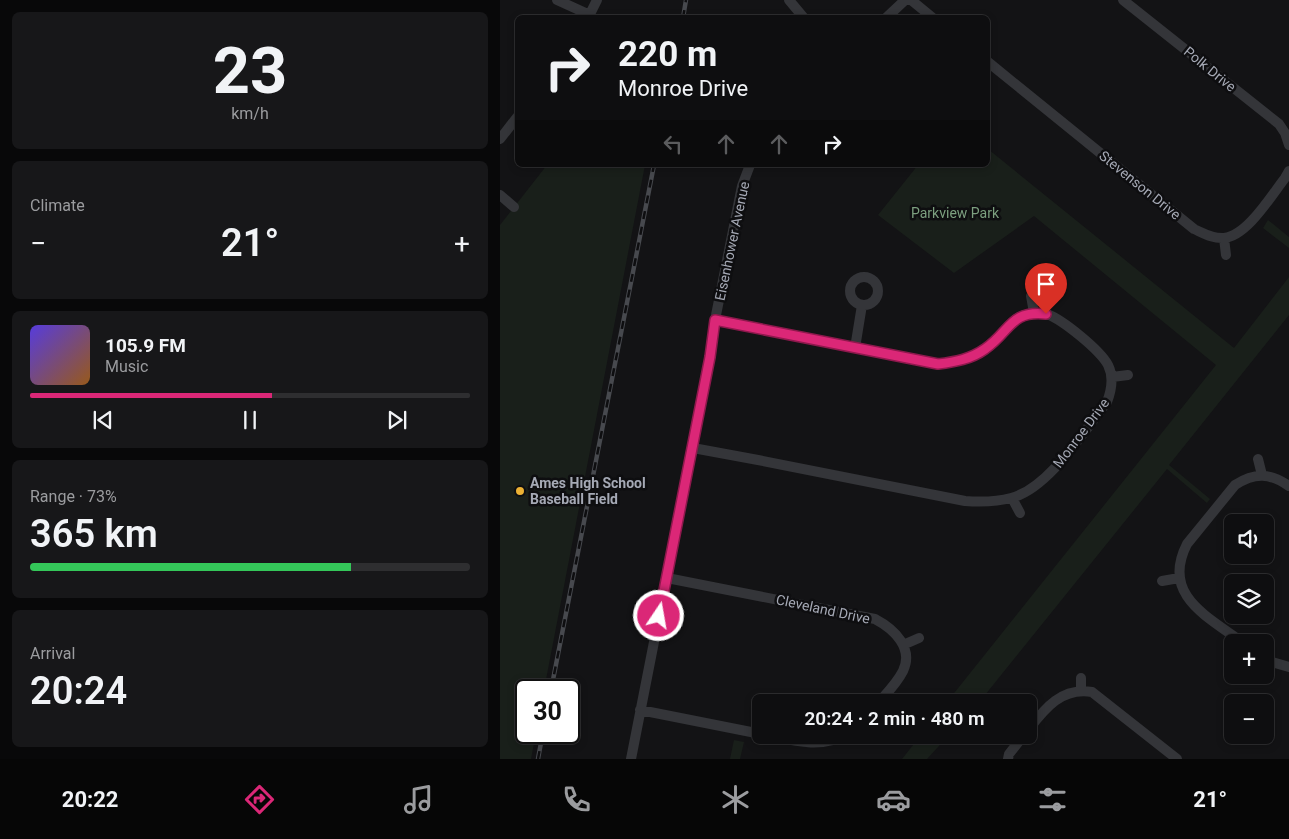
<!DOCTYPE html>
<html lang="en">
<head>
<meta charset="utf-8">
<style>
  body { margin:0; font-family:Roboto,sans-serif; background:#171719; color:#f1f3f6; height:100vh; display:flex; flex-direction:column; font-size:19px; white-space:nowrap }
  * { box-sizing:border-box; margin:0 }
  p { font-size:16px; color:#9b9c9f }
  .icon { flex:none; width:28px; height:28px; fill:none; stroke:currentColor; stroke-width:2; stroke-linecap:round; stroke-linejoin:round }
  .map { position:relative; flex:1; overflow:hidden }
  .details { display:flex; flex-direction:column; gap:12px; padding:12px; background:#080809; width:500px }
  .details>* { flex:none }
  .hud { position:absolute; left:15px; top:15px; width:475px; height:152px; border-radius:8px; box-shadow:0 2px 8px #0003,0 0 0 1px #2e2e30; background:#0e0e10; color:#f1f3f6; overflow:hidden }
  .buttons { position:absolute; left:724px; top:514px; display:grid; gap:10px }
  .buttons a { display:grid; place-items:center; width:50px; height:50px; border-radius:8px; background:#0e0e10; box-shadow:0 2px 8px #0003,0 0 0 1px #2e2e30; font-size:25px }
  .speed { position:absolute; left:15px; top:679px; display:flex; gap:10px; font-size:25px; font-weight:700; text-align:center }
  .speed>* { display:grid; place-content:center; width:65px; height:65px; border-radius:50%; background:#0e0e10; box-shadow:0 2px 8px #0003,0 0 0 1px #2e2e30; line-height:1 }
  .speed .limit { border:2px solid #111; border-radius:8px; background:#fff; color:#111 }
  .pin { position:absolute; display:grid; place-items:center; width:42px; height:42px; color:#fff; margin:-51px -21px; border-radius:50% 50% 50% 0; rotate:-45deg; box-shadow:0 0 5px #0007 }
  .pin .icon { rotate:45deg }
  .me { position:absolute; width:55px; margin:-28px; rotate:12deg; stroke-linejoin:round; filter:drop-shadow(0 0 4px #0008) }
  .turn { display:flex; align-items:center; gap:18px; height:105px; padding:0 20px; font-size:22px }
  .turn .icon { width:65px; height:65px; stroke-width:2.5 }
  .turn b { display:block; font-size:35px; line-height:42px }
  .lanes { display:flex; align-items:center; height:48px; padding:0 20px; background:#0003; justify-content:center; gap:25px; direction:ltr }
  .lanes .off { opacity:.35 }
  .big { font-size:38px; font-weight:600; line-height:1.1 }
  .details .tile { flex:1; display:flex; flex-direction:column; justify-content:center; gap:8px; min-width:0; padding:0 18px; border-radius:8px; background:#171719 }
  .details .dial { align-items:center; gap:0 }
  .dial b { font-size:65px; line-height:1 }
  .song { display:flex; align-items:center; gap:15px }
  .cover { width:60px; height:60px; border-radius:8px; background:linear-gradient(135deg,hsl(250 70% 55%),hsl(30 70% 35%)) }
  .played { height:5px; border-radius:2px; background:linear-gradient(90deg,#db2777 55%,#2e2e30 55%) }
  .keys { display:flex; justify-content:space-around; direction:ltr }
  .heat { display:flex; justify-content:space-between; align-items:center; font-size:28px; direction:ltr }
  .charge { height:8px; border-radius:4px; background:linear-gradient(90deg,#34c759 73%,#2e2e30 0) }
  .trip { position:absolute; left:252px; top:694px; width:285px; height:50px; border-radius:8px; background:#0e0e10; box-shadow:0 2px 8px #0003,0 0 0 1px #2e2e30; font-weight:600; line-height:50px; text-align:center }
  .tabs { display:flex; height:80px; justify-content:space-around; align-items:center; background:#060606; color:#9b9c9f }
  .tabs .icon { width:35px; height:35px }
  .tabs .selected { color:#db2777 }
  .tabs b { font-size:22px; color:#f1f3f6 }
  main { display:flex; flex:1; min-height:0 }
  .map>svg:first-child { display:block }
  .green { fill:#191f1a }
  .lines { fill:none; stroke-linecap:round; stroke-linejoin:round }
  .street { stroke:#343539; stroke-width:10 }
  .rail-casing { stroke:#47494e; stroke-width:4.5 }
  .rail { stroke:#0e0e10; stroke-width:2.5; stroke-dasharray:8; stroke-linecap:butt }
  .route-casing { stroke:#8e194d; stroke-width:12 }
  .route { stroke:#db2777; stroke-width:9 }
  .poi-dot { fill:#ecb134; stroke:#0e0e10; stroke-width:2 }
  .labels { text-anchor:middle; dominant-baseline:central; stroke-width:5; stroke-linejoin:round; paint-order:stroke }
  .street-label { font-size:14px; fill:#a5a9b5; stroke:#0e0e10 }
  .park-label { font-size:14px; fill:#7c9f7f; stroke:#0e0e10 }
  .poi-label { font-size:14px; font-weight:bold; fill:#a5a9b5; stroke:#0e0e10; text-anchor:start }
</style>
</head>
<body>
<main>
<section class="details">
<div class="tile dial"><b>23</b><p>km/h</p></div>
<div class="tile"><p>Climate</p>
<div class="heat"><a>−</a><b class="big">21°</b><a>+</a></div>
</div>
<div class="tile">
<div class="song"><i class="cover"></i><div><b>105.9 FM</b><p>Music</p></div></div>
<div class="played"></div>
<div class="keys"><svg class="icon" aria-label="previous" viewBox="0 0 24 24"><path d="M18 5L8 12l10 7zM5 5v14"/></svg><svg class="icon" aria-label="pause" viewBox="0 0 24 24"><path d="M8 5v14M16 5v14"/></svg><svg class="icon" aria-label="next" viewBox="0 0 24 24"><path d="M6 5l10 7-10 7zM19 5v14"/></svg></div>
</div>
<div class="tile"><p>Range · 73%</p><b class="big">365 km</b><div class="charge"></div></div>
<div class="tile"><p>Arrival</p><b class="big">20:24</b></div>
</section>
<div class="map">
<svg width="789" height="759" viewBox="0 0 789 759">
  <rect width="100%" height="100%" fill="#131315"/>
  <!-- green -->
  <path class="green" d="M488,149L734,348L789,277V315L669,465L710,499L707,503L667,469L481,700L483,702H447L716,365L534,216L454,273L378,215L418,165H488Z
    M47,165H145L44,690H26V732L36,733L31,759H0V225Z
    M768,220L789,237V248L763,228Z
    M421,735H449L427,759H402Z
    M234,740L244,742L240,759H230Z"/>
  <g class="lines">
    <!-- street -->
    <path class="street" d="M57,0L90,15
      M289,0L304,18
      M411,0L433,18
      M623,0L779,124L785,133L789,145
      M88,18L97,0
      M386,18L405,0
      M488,62L694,229C703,233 713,239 724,238C747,236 771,196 785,178L789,171
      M0,139L18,116
      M0,195L14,207
      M724,238L726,255
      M350 291a14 14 0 1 1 28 0a14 14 0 1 1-28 0Z
      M531,296L534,313
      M355,348L362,305
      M612,377L628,375
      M193,448L258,460L465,501C480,502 496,502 511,498C548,489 584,431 607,402C612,389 614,377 608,365C600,350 563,320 547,314C540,312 531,313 524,315C512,319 505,331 496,340C480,356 460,362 438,364L215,320
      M758,459L762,475
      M512,498L520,513
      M167,578L375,619C394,629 414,648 403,671C397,683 387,693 379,702
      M662,581L679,578
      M742,642C707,616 661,595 687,544L735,485C755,472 770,473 789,486
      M403,645L419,638
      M765,660L789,667
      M581,678V691
      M140,710L261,734
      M529,729C545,708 562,687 592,692L677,759
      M266,735C291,740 321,749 345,735
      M131,759L210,357L215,320L242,186L250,165
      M508,759L509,754L524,735"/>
    <defs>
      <path id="rail" d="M183,18L186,0
        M51,690L154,165
        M38,759L43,732"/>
    </defs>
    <!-- rail casing -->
    <use href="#rail" class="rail-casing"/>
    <!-- rail -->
    <use href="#rail" class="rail"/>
  </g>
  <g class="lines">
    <defs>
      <path id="route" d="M159,616L210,357L215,320L438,364C455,362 471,359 485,349C510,332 510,310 546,314"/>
    </defs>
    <!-- route casing -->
    <use href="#route" class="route-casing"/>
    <!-- route -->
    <use href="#route" class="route"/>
  </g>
  <!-- markers -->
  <circle class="poi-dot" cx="20" cy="491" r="5"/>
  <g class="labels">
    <!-- street labels -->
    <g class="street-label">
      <text transform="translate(710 69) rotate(39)">Polk Drive</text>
      <text transform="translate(640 185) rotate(39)">Stevenson Drive</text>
      <text transform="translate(232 241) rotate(-78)">Eisenhower Avenue</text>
      <text transform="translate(581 433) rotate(-53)">Monroe Drive</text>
      <text transform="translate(323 609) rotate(12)">Cleveland Drive</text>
    </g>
    <!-- park labels -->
    <g class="park-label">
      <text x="455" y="213">Parkview Park</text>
    </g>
    <!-- poi labels -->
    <g class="poi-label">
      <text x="30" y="483">Ames High School<tspan x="30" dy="16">Baseball Field</tspan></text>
    </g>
  </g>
</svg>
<div class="buttons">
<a><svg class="icon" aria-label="sound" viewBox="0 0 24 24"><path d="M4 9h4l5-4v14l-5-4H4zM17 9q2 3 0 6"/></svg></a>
<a><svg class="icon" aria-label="layers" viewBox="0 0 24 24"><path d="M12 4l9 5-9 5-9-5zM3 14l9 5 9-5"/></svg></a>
<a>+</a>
<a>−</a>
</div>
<div class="speed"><div class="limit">30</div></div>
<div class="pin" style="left:546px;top:314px;background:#d93025"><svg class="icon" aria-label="arrive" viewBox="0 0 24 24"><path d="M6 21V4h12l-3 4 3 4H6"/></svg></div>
<svg class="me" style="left:159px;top:616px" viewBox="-20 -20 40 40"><circle r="17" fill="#db2777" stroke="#fff" stroke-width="3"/><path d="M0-11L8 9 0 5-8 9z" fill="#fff"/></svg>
<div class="trip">20:24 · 2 min · 480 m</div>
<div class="hud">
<div class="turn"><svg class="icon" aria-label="right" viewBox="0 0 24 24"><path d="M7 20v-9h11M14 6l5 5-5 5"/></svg><div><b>220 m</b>Monroe Drive</div></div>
<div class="lanes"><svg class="icon off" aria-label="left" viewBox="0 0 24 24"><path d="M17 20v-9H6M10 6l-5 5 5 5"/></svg><svg class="icon off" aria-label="ahead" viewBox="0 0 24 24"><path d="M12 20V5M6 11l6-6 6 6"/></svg><svg class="icon off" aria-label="ahead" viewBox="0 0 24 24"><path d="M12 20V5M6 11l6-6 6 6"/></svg><svg class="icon" aria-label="right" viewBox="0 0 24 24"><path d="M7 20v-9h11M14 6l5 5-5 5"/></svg></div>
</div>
</div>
</main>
<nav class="tabs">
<b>20:22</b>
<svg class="icon selected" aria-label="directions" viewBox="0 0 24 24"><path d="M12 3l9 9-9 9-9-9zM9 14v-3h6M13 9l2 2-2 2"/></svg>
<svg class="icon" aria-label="music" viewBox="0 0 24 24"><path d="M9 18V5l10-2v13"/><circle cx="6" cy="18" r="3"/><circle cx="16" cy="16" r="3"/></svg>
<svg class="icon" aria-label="phone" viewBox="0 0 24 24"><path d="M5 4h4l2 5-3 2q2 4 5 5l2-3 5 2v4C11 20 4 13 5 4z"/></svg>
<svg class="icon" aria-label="climate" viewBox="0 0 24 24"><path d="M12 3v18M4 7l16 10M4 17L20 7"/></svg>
<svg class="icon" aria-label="car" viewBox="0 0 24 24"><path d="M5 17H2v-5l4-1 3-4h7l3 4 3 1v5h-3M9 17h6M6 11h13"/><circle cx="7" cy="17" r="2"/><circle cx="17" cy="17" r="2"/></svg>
<svg class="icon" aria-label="filters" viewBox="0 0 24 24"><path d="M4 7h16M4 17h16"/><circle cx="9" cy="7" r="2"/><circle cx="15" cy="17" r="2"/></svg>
<b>21°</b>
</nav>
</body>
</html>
